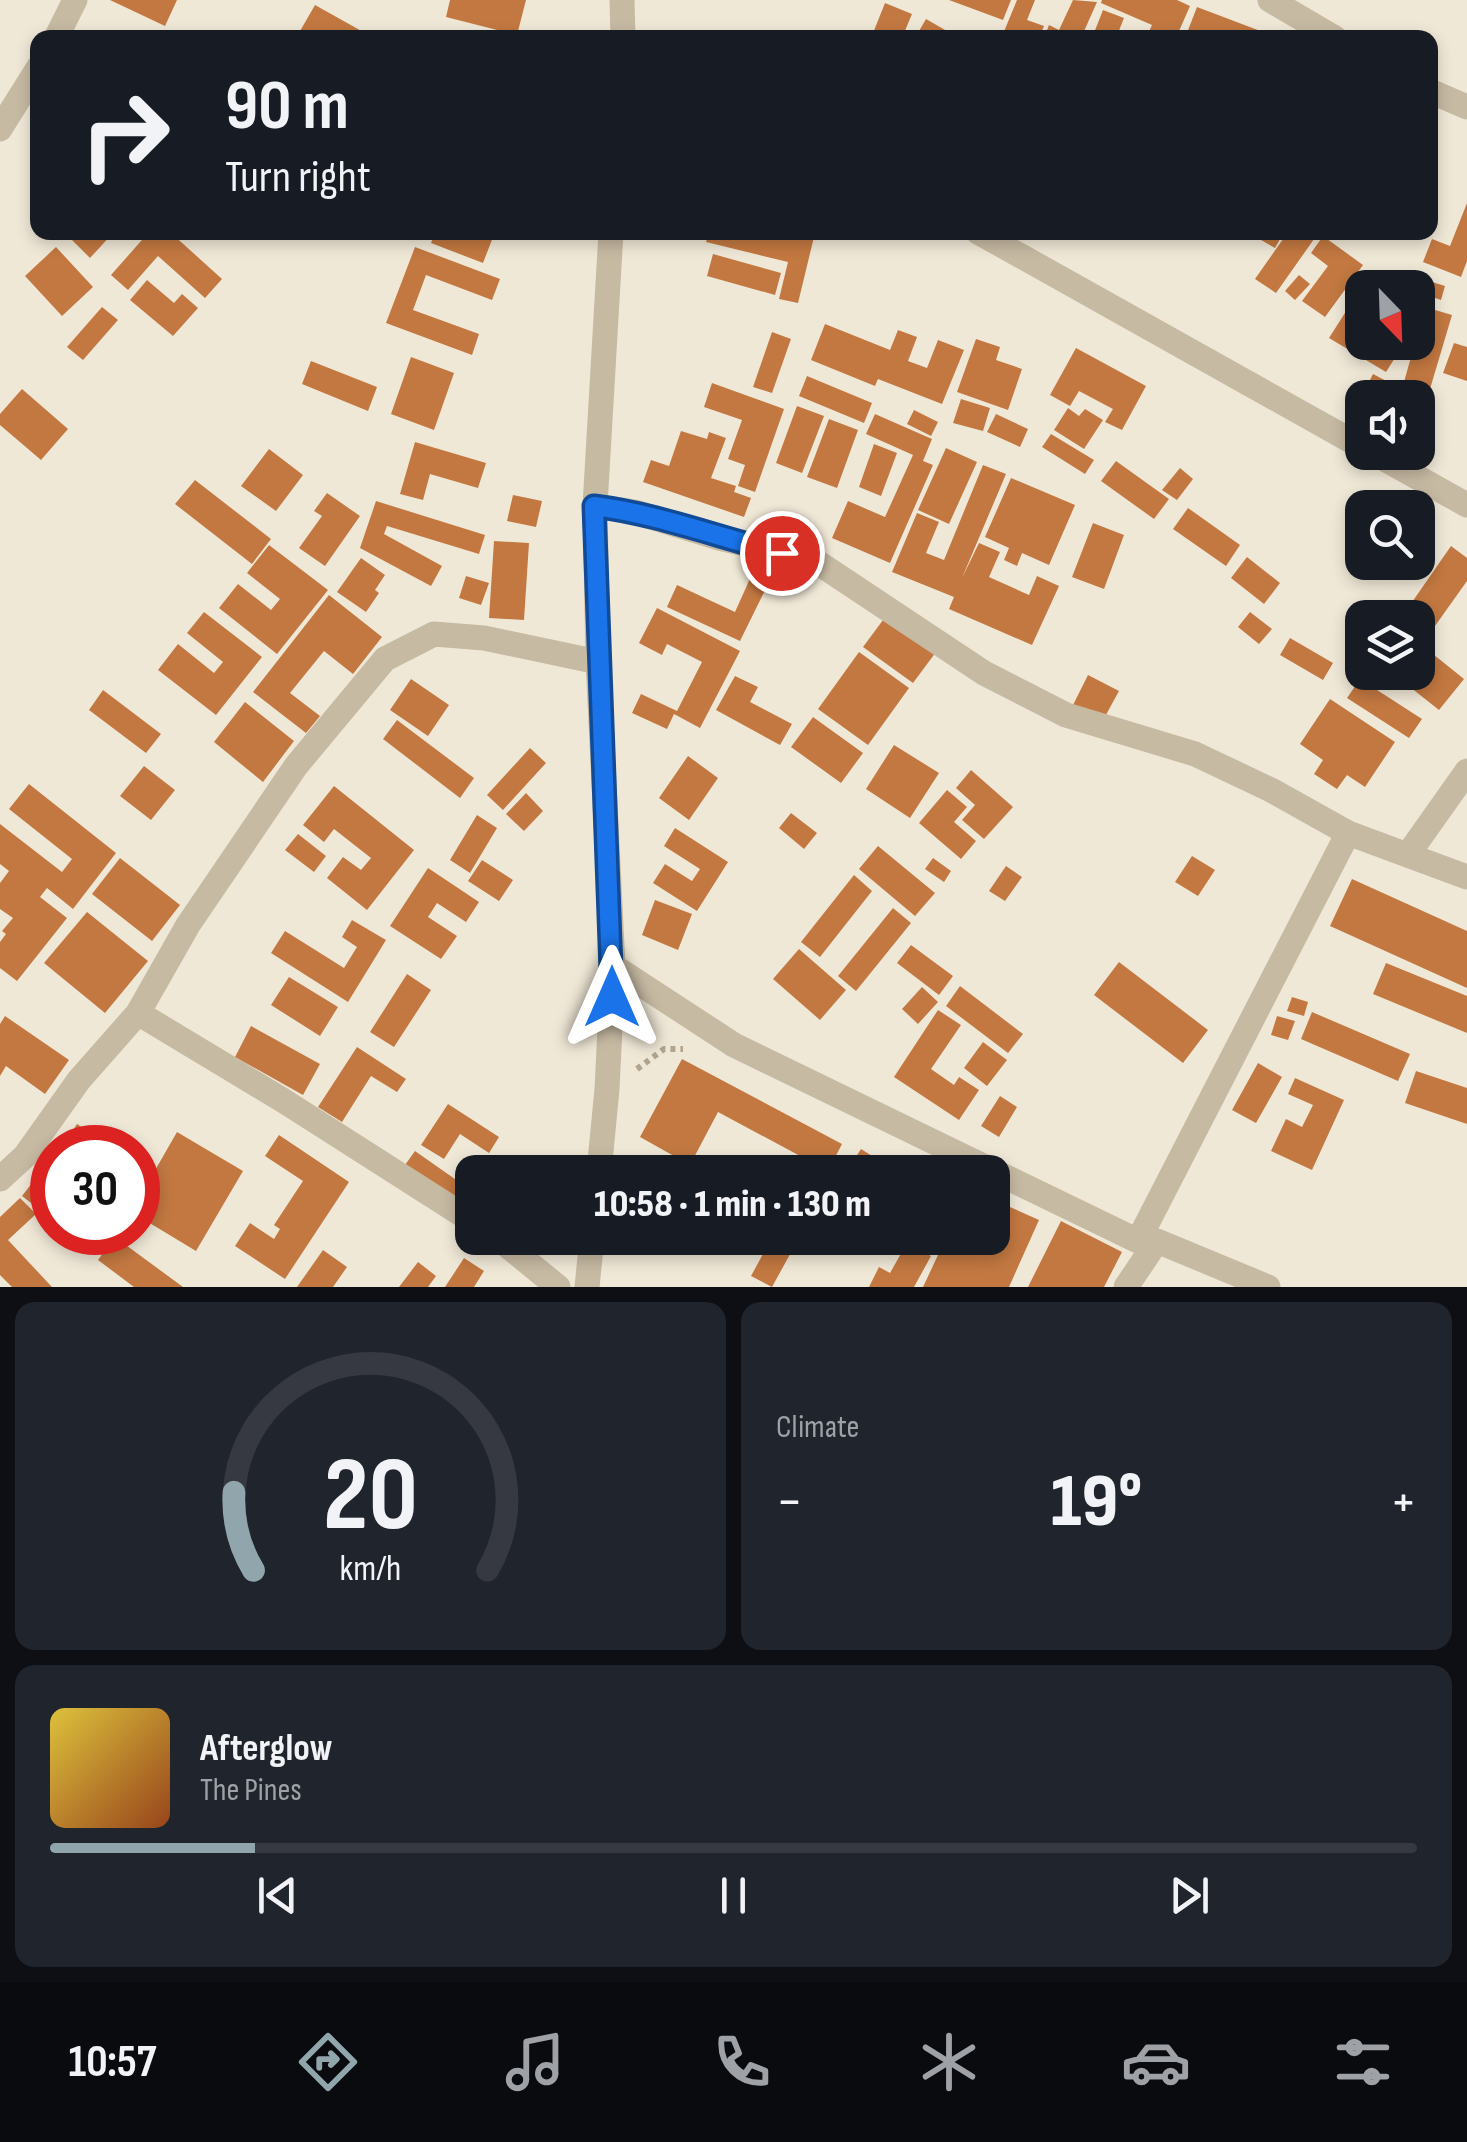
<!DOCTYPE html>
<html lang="en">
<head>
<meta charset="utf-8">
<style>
  body { margin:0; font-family:"Sofia Sans Condensed",sans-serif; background:#20242c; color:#f1f3f6; height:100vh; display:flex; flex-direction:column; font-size:38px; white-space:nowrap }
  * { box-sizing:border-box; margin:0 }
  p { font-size:32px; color:#9ea1a6 }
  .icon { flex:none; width:55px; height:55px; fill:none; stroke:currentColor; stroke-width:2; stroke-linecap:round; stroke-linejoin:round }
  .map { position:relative; height:1287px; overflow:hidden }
  .side { display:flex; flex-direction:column; gap:15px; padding:15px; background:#0d0f14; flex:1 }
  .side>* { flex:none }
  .top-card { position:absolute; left:30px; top:30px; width:1408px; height:210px; border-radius:20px; box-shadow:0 5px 15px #0003; background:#171b24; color:#f1f3f6; overflow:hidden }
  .needle { width:65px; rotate:157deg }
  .controls { position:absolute; left:1345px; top:270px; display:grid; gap:20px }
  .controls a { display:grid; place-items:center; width:90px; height:90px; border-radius:20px; background:#171b24; box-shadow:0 5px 15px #0003; font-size:50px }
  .speed { position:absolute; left:30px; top:1125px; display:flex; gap:20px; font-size:50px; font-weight:700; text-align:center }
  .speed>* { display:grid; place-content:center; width:130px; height:130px; border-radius:50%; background:#171b24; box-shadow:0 5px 15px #0003; line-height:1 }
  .speed .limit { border:15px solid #d22; background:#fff; color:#111 }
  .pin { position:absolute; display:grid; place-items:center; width:85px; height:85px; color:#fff; margin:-42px; border:5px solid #fff; border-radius:50%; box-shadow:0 2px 10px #0007 }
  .me { position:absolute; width:110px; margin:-55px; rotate:0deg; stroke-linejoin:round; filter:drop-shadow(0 0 8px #0008) }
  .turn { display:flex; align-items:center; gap:35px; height:210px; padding:0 30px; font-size:45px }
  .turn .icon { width:130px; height:130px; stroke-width:2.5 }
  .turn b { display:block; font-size:70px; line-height:85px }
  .big { font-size:75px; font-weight:800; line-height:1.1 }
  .side .tile { flex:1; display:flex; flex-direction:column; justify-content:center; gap:15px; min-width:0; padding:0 35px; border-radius:20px; background:#20242c }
  .side .dial { align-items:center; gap:0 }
  .dial svg { height:260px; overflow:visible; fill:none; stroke:#363941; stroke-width:7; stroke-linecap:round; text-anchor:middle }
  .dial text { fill:#f1f3f6; stroke:none }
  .song { display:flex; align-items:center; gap:30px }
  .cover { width:120px; height:120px; border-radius:15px; background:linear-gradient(135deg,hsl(50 70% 55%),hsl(20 70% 35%)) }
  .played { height:10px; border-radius:5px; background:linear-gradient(90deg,#91a5ac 15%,#363941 15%) }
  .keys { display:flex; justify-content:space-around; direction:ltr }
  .heat { display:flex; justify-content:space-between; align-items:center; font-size:55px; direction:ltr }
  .side .tiles { flex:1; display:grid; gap:15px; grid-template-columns:1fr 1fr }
  .tile:last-child { grid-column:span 2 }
  .trip { position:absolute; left:455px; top:1155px; width:555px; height:100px; border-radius:20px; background:#171b24; box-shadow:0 5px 15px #0003; font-weight:800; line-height:100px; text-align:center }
  .menu { display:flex; height:160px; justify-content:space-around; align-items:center; background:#090b0e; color:#9ea1a6 }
  .menu .icon { width:70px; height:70px }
  .menu .current { color:#91a5ac }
  .menu b { font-size:45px; color:#f1f3f6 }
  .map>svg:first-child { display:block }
  .building { fill:#c37841 }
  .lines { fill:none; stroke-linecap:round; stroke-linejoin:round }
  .path { stroke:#b3a48e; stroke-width:6; stroke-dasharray:5 5; stroke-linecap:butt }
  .minor { stroke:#c7baa3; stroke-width:25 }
  .route-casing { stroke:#114b97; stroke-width:25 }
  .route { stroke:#1a73e8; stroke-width:18 }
</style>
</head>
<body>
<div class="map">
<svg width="1467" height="1287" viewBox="0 0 1467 1287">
  <rect width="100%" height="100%" fill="#f0e8d7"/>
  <!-- building -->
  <path class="building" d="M110,0H177L165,26Z
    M450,0H526L517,35L446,17Z
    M949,0H1011L1003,20Z
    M1017,0H1035L1027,20L1044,26L1039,38L1003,34Z
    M1073,0L1097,2L1081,38H1044L1049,25L1059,30Z
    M1102,0H1177L1190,6L1176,38H1146L1152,25L1101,3Z
    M885,3L912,14L902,38H871Z
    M315,5L374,38H296Z
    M1197,7L1263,32L1261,38H1185Z
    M1103,10L1124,18L1116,38H1092Z
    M926,19L959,38H915Z
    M1467,203V261L1461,277L1423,262L1432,239L1450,246Z
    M64,232H114L90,258Z
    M149,232H170L222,279L205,298L158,256L128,290L111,275Z
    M435,232H495L483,263L431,243Z
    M709,232H795L814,237L798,303L779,299L788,262L706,242Z
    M1247,232H1284L1275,248Z
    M1288,232H1319L1276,293L1255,279Z
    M1323,236L1363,265L1325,317L1302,301L1328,266L1311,253Z
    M56,247L93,287L62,316L25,276Z
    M415,247L500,279L492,300L426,275L413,310L479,334L472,355L386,323Z
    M713,254L781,273L775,295L707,276Z
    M1299,275L1310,284L1295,300L1285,291Z
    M1419,278L1445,286L1441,300L1418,292Z
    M147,280L174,303L182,294L198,308L173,336L130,300Z
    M1350,305L1362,312V342H1405L1386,372L1329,338Z
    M102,307L118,320L83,360L67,347Z
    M1425,307L1452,315L1430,389L1404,382Z
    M825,324L890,350L898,330L917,337L908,361L927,368L938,340L964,350L942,404L878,379L875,386L811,360Z
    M772,332L791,339L772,393L753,387Z
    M976,339L1000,347L996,360L1022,369L1008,410L957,392Z
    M1454,343L1467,347V381L1443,373Z
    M1076,348L1146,386L1122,430L1105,422L1113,409L1079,391L1070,406L1050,395Z
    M411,357L454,373L434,430L391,414Z
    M311,361L377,387L368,411L302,384Z
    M1373,374L1425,401L1418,416V398H1362V415L1354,411Z
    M807,376L872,403L864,423L799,396Z
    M712,383L784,409L755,492L738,486L745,465L728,459L742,420L704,407Z
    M22,389L68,429L41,460L0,425V414Z
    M961,399L990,408L983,431L953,423Z
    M797,406L824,416L802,473L776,463Z
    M1068,408L1079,416L1085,409L1103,420L1084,449L1054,430Z
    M914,410L938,422L931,436L907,424Z
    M875,414L932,439L923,461L933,465L890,563L832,538L848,501L885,517L913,455L866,434Z
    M996,414L1028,429L1020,447L987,432Z
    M829,419L858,430L837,488L807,477Z
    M681,431L707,439L709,432L726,438L711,478L736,486L734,492L751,498L744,517L643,482L651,460L669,466Z
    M1051,434L1094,460L1085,474L1042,447Z
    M415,442L486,463L478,488L430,474L423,500L400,494Z
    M874,444L897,453L881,496L859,487Z
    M946,448L977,462L949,524L918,510Z
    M269,449L303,475L276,511L241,486Z
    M1116,461L1169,499L1154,519L1101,481Z
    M983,465L1006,474L962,578L979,543L1000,552L989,577L1029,595L1037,576L1059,586L1032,645L949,609L954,597L892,572L917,513L939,522L926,553L944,560Z
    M1180,468L1193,479L1177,500L1162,490Z
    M1011,478L1075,505L1049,565L1022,553L1017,566L1004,560L1009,548L985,537Z
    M195,480L271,539L252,564L175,504Z
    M327,493L360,516L325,566L299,548L322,516L314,511Z
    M513,495L542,501L536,527L507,521Z
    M376,501L485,535L479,554L387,526L384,534L442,566L431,586L360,548Z
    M1188,508L1240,545L1226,566L1173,529Z
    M1093,523L1124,535L1104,589L1072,577Z
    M494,541L529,543L524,620L489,618Z
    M269,545L328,590L277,654L219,608L238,584L271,610L280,599L247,573Z
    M1451,546L1467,558V581L1425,640L1418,635V618H1401Z
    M1247,557L1280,583L1264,604L1231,578Z
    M361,558L385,575L375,590L379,593L366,612L337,592Z
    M753,572L770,580L740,641L667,607L677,585L735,612Z
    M466,576L489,583L481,605L459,598Z
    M329,595L382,637L353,674L324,651L290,693L320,716L306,733L253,692Z
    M657,608L740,651L700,728L674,714L667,729L632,713L641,694L677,711L702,662L667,644L662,655L639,643Z
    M204,612L262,657L216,715L158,670L178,644L214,673L223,662L187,633Z
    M1250,612L1272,629L1259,644L1238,627Z
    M886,616L936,652L913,683L863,647Z
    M1290,638L1333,663L1323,680L1280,655Z
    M1418,642L1464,679L1439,710L1391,672H1418Z
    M859,652L909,688L868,745L818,709Z
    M1088,675L1119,691L1101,724L1071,709Z
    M735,676L758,687L750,702L792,724L780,745L716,710Z
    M411,679L449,705L428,736L390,710Z
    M1360,679L1422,719L1409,738L1347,698Z
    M103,690L161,734L146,753L89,710Z
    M1330,699L1395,742L1365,787L1347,775L1337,789L1314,774L1323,760L1300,744Z
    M245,702L294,741L263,782L214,742Z
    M813,717L863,753L841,783L791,747Z
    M397,720L474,778L460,798L383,739Z
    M894,745L939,773L910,818L866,789Z
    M530,748L546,763L503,810L487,795Z
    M688,756L718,778L689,820L659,798Z
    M144,766L175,790L151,820L120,796Z
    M971,770L1013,807L984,839L962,820L975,805L956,788Z
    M29,784L116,853L73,909L47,888L40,897L67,918L17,981L0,968V942L6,934L2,931L13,918L0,909V883L9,871L0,864V824L62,872L72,859L9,809Z
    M334,786L414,850L367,910L327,878L343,857L361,870L371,858L334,829L324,842L303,825Z
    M947,790L967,807L954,822L976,841L961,859L919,823Z
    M526,793L543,811L524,831L506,814Z
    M791,813L817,833L804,849L779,828Z
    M477,815L497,828L470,873L450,860Z
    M675,828L728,862L697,911L653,883L665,864L692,881L700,869L664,846Z
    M298,834L326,856L314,872L285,850Z
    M878,846L935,893L915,916L859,869Z
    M1192,856L1215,870L1198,896L1175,882Z
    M120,858L180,905L152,941L92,894Z
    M933,858L951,871L944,882L925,869Z
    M482,860L513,880L499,901L468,881Z
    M1006,866L1022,877L1005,901L989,891Z
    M428,868L479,902L466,922L437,903L428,917L457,936L441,959L390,926Z
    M854,875L872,891L820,957L801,942Z
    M1352,879L1467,931V988L1330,926Z
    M655,900L692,914L678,950L642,935Z
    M893,908L911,923L856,991L838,976Z
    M87,912L148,961L105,1013L44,963Z
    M352,920L386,940L348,1002L271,953L285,931L344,968L357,947L342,937Z
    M911,945L953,976L939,995L897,963Z
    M799,949L846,990L820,1020L773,979Z
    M1119,962L1208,1030L1183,1063L1094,995Z
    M1386,963L1467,996V1033L1373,994Z
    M407,974L431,990L394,1047L370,1032Z
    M289,977L338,1007L320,1036L271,1005Z
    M960,986L1023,1034L1008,1053L946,1006Z
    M922,987L938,1002L918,1024L902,1009Z
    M1292,997L1308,1002L1304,1016L1287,1011Z
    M938,1010L961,1025L931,1069L954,1085L959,1077L979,1090L959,1120L894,1077Z
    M1312,1012L1410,1054L1398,1081L1301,1039Z
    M5,1016L69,1060L45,1094L6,1066L0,1076V1024Z
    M1277,1016L1295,1021L1288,1040L1271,1035Z
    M251,1026L320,1064L303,1095L235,1057Z
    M983,1042L1007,1060L987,1086L964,1068Z
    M357,1047L406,1079L397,1092L371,1076L342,1122L318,1107Z
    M682,1059L842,1144L828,1171L718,1112L690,1165L640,1137Z
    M1258,1063L1282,1077L1256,1123L1232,1110Z
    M1416,1071L1467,1088V1124L1405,1103Z
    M1295,1078L1344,1100L1312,1170L1271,1151L1286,1119L1302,1127L1313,1105L1288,1094Z
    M1000,1096L1017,1107L999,1137L981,1126Z
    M448,1104L499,1137L489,1153L460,1134L444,1159L421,1145Z
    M77,1124L114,1148H62Z
    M177,1132L243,1171L196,1251L138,1216V1200Z
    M279,1135L349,1182L285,1279L235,1246L250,1223L274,1239L280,1229L274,1225L303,1181L265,1156Z
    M861,1149L888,1166L884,1172H846Z
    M415,1151L472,1191V1212L405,1165Z
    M39,1174L52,1185L35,1206L22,1196Z
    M20,1198L36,1214L8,1240L52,1287H12L0,1275V1217Z
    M992,1199L1039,1220L1009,1287H923L946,1238H992Z
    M1061,1221L1122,1252L1104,1287H1028Z
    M115,1237L183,1287H134L98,1260Z
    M733,1238H777L794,1247L772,1287L751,1276L763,1254Z
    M907,1243L931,1256L914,1287H869L879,1267L890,1273Z
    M323,1250L347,1267L333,1287H297Z
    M464,1258L484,1271L474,1287H445Z
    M418,1262L436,1276L428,1287H399Z"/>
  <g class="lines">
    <!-- path -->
    <path class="path" d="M637,1069L664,1049H683"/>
    <!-- minor -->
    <path class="minor" d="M622,0L623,38
      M1270,0L1335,38
      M56,38L75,0
      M1430,91L1467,107
      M0,129L38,68
      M978,232L1362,447
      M1372,452L1467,505
      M595,506L635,512L719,538L814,560L984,673L1066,715L1195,754L1271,790L1348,833L1467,877
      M1409,853L1467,771
      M613,966L734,1045L1138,1241H1157L1268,1287
      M138,1013L284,1101L472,1221
      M599,1172L607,1089L613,966L598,662L595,506L611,232
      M0,1179L25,1156L79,1080L138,1013L188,925L296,766L385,659L434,634L484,638L598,662
      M498,1238L558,1287
      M1138,1241L1348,833
      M587,1287L592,1238
      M1126,1287L1157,1241"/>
  </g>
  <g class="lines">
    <defs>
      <path id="route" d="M612,997L594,506C658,514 720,538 782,553"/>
    </defs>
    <!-- route casing -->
    <use href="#route" class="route-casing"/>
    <!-- route -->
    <use href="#route" class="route"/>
  </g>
</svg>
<div class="controls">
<a><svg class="needle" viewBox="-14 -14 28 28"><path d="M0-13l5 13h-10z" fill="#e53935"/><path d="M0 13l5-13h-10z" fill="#9ea1a6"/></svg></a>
<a><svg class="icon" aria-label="sound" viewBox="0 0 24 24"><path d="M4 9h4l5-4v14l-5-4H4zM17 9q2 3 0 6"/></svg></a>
<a><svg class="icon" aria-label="search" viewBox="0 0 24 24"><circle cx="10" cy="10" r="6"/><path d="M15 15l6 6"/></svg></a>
<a><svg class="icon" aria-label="layers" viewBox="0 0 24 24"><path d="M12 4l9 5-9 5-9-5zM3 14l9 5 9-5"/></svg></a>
</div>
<div class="speed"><div class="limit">30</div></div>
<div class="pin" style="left:782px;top:553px;background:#d93025"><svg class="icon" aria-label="arrive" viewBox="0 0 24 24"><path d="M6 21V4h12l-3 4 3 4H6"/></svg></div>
<svg class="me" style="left:612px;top:997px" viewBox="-20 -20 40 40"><path d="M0-17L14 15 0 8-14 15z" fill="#1a73e8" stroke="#fff" stroke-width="4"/></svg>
<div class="trip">10:58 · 1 min · 130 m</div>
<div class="top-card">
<div class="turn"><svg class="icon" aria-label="right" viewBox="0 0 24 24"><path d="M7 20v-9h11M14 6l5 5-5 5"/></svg><div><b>90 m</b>Turn right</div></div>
</div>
</div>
<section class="side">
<div class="tiles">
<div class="tile dial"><svg viewBox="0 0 100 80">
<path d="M14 69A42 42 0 1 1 86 69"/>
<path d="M14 69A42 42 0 0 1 8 45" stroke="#91a5ac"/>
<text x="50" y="56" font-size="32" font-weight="700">20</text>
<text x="50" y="72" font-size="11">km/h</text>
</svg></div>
<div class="tile"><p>Climate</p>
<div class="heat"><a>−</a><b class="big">19°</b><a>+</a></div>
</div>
<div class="tile">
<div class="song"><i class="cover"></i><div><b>Afterglow</b><p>The Pines</p></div></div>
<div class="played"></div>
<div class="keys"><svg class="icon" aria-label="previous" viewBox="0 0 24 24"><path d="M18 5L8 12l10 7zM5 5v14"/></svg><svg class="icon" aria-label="pause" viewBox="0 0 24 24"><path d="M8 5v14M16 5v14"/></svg><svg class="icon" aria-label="next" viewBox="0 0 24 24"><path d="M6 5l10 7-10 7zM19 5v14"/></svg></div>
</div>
</div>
</section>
<nav class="menu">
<b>10:57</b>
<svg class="icon current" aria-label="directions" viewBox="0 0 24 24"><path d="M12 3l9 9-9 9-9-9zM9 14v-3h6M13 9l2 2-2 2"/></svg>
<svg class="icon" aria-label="music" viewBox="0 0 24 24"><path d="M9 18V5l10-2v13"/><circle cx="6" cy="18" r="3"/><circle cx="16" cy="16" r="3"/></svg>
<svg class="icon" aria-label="phone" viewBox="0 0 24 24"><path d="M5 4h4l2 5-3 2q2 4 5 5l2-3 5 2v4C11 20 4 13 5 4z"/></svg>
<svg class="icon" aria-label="climate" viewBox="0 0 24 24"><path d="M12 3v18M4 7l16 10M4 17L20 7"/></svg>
<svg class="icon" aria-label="car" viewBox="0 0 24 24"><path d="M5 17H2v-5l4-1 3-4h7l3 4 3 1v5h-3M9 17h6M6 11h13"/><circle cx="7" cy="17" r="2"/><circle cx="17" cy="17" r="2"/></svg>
<svg class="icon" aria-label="filters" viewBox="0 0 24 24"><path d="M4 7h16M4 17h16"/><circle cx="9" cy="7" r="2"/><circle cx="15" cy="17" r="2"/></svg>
</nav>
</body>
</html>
